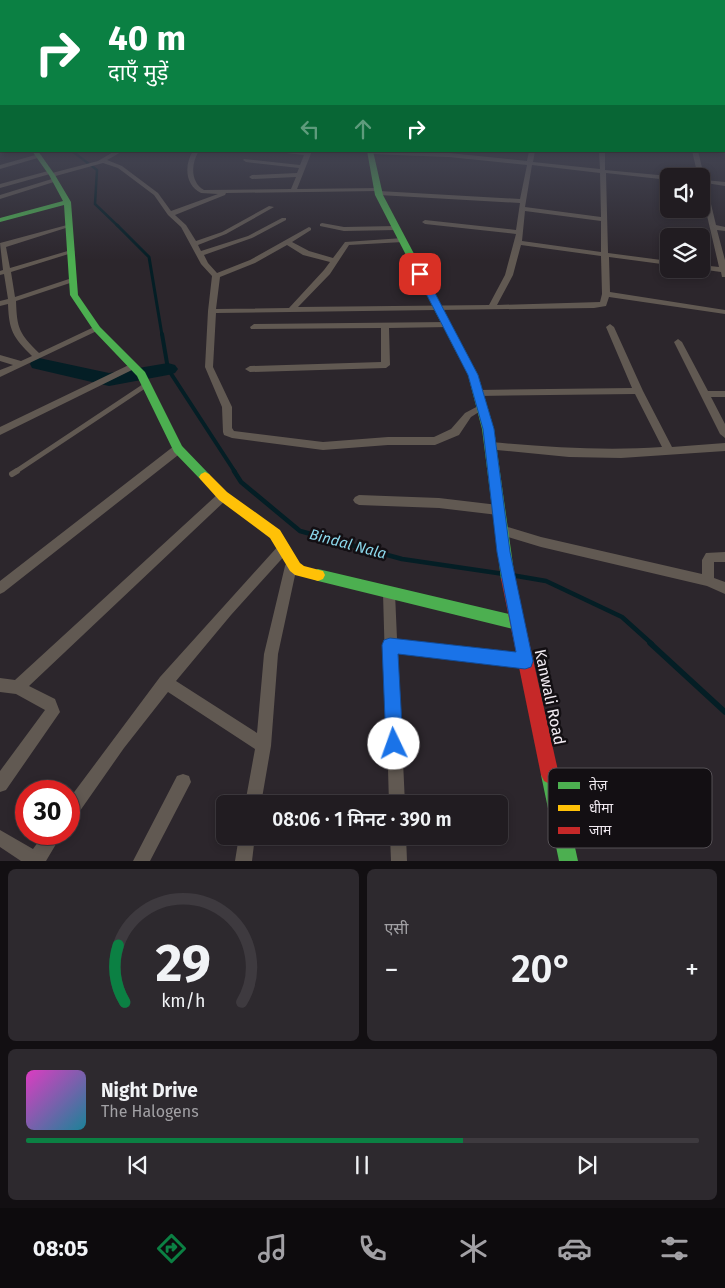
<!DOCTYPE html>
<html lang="hi">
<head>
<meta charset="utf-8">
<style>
  body { margin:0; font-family:"Fira Sans","Noto Sans Devanagari",sans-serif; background:#2d292e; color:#f1f3f6; height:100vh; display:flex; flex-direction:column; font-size:19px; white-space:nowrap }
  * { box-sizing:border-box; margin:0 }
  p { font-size:16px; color:#a2a1a5 }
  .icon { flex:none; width:28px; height:28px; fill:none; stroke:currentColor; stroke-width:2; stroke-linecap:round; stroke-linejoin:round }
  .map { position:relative; height:861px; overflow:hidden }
  .sheet { display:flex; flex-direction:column; gap:8px; padding:8px; background:#120f12; flex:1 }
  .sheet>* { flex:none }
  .hud { position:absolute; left:0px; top:0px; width:725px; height:152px; box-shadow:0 2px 8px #0003,0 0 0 1px #3e3a3f; background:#0b8043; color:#fff; overflow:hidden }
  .fabs { position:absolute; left:660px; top:168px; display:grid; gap:10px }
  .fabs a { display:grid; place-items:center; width:50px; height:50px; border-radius:8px; background:#211c21; box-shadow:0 2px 8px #0003,0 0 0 1px #3e3a3f; font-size:25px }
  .speed { position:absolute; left:15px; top:780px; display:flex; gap:10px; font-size:25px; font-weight:700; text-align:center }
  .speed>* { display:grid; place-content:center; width:65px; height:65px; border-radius:50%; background:#211c21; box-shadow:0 2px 8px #0003,0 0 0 1px #3e3a3f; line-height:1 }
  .speed .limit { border:8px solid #d22; background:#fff; color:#111 }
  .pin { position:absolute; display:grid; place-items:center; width:42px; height:42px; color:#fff; margin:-21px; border-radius:10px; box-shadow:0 2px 8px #0006 }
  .me { position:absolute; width:55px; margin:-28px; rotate:357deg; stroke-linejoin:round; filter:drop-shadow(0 0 4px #0008) }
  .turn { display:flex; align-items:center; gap:18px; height:105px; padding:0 25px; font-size:22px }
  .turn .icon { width:65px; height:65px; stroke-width:2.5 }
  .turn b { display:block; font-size:35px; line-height:42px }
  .lanes { display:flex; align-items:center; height:48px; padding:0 25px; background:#0003; justify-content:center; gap:25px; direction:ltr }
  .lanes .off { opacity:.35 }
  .big { font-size:38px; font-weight:600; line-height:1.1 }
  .sheet .card { flex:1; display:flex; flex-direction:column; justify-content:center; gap:8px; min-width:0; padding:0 18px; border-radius:8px; background:#2d292e }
  .sheet .dial { align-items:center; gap:0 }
  .dial svg { height:130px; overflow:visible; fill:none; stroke:#3e3a3f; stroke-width:7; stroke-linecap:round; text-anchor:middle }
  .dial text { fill:#f1f3f6; stroke:none }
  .song { display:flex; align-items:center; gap:15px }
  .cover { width:60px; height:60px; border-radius:8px; background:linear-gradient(135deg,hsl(310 70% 55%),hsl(190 70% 35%)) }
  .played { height:5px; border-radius:2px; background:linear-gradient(90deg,#0b8043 65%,#3e3a3f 65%) }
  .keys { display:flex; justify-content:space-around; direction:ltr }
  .heat { display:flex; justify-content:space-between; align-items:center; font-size:28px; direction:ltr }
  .sheet .tiles { flex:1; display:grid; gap:8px; grid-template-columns:1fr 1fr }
  .card:last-child { grid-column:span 2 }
  .trip { position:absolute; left:216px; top:795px; width:292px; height:50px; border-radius:8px; background:#211c21; box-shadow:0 2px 8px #0003,0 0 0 1px #3e3a3f; font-weight:600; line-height:50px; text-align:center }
  .menu { display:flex; height:80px; justify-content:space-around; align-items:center; background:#0d0b0d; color:#a2a1a5 }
  .menu .icon { width:35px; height:35px }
  .menu .active { color:#0b8043 }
  .menu b { font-size:22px; color:#f1f3f6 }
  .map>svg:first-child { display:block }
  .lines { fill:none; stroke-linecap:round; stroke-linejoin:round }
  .stream-far4 { stroke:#041e25; stroke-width:2.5 }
  .stream-far3 { stroke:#041e25; stroke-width:3 }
  .stream-far2 { stroke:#041e25; stroke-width:4 }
  .stream-far1 { stroke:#041e25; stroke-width:4.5 }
  .stream { stroke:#041e25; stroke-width:5.5 }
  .river { fill:#041e25; fill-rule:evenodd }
  .lane-far1 { stroke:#615952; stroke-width:5 }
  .lane { stroke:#615952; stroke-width:6 }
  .street { fill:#615952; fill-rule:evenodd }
  .fast { fill:#4caf50; fill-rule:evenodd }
  .slow { fill:#ffc107; fill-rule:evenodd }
  .jam { fill:#c62828; fill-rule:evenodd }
  .route { fill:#1a73e8; stroke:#114b97 }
  .labels { text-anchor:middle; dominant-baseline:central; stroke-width:5; stroke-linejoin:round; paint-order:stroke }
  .water-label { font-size:15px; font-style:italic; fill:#8cdaee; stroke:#130f13 }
  .near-street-label { font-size:16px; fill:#f0e9f0; stroke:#130f13 }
  .key { fill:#130f13; stroke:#555055; stroke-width:1 }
  .key-label { font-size:14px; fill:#f0e9f0 }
</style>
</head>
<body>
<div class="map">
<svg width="725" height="861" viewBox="0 0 725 861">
  <rect width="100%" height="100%" fill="#2c262c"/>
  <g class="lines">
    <!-- stream-far4 -->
    <path class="stream-far4" d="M72,151L97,170L95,204L118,226"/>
    <!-- stream-far3 -->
    <path class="stream-far3" d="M117,225L149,257L162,335"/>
    <!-- stream-far2 -->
    <path class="stream-far2" d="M162,334L168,369L235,472"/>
    <!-- stream-far1 -->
    <path class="stream-far1" d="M234,471L241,482L300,531L402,559L504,574
      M511,575L546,581L622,617L652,644"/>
    <!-- stream -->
    <path class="stream" d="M650,643L725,712"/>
    <!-- river -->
    <path class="river" d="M39,358L109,373L168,363L175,365L178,369L175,373L168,375L109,386L32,368L30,364L32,360Z"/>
    <!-- lane-far1 -->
    <path class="lane-far1" d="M15,472L146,385"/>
    <!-- lane -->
    <path class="lane" d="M12,474L17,471"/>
    <!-- street -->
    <path class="street" d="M0,139H1V143H0Z
      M0,148L1,151H3L0,152Z
      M115,151H123L107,160L122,166L158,193L171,211L218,194L201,193C185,185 184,165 193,151H199C191,163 190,182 204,190L291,189L296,177L252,179L249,177L252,175L297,173L299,168L246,162L243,160L244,159L300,165L304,155L267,151H312L297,189L380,188L381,189L378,191L226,193L225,195L175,215L186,225L196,241L222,232L269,206L274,207L226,234L198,245L201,251L248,236L282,218H286V220L252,238L204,255L208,263L217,273L250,260L309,227L311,228V230L292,242L309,251L333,258L345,242L403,238L406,240L403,242L349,245L330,274L298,307L489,305L505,275L516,234L425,224L422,222L425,220L516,230L520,203L379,195L376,193L379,191L520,199L527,165L449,157L371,154L369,151L449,153L527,161L529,151H535L533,162L600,169L599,151H605V170L669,176V180L606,173L608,253L669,261V265L609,257L610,292L725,310V314L609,297L606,306L594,308L216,313L213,367L232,407V428L234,431L323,442L388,437H434L451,429L465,413L482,404L487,407L471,417L459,435L435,445H388L323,450L232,438L224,435L223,432L222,407L205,367L208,311L212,276L201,264L181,227L168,215L154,195L118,168L103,163L52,177L50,176V174L0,188V184L48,171H52V173L98,161ZM532,165L600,173L601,217L525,207ZM525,211L601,221V252L522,241ZM287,245L303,255L330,262L324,270L289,308L216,309L220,277L255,263ZM521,245L601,256L602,294L600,302L497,305L513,275Z
      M644,151H651L648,153Z
      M692,151H698L705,180L725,182V186L706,183L716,225L725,227V231L717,230L725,260V277H722L721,272L699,269H701V265L719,267L701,190V176H698Z
      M39,154L42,156L41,157L0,169V165Z
      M55,178L57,179V181L0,199V195Z
      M322,223L344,227L396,226L399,228L396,230L344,231L320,226V224Z
      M67,225L72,226L6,247L10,268L71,250L75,252L11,272L15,297L69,279H72L76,281L16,301C17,329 19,333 39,353L94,327L97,326L101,329L0,377V370L13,365L0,361V355L21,361L32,356C13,337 9,331 8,304L0,306V301L8,299L4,274L0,275V271L3,270L0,243Z
      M447,322L450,323V327L389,328L390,365L386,368L250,372L245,369L250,366L381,362V328L251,329L250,327L254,324Z
      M610,324L614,327L643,391L672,447L725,443V451L621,458L569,457L486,449L485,446L486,443L490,442C548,447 604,451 662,447L635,394L478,396L473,393L478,390L632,388L606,327Z
      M678,339L682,342L708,391H725V397H711L725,424V438L720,434L674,342Z
      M133,363L137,366L136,368L0,435V427Z
      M178,445L182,446L183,449L182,452L4,592L0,594V581L174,446Z
      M223,492L227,493L229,496L227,499L29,686L55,699L60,712L6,790L0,792V771L45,710L16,694L0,692V678L15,680L219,493Z
      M359,495L439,498L498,505L502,507L504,510L502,513L498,515L439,508L359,505L355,503L353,500L355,497Z
      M501,525L541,537L702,574V560L706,553L725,552V562H714V578L725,582V594L707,586L541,547L501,535L497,533L495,530L497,527Z
      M284,543L288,544L290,548L288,552L231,615L176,681L257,733L264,654L285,566L287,562L291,561L295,562L297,566L278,654L271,746L261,804H245L255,749L168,692L124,748L75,818L69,820V799L160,677L280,544Z
      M389,587L393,589L395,593L397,639L525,654L530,656L532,661L530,666L525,668L398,653L405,804H389L383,593L385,589Z
      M183,774L189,776L191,782L150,861H133L177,776Z
      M0,830L33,849L44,834H62L46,861H21L0,847Z
      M239,836H255L252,861H235Z
      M390,836H406L407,861H391Z"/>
    <!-- fast -->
    <path class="fast" d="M32,151H38L55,175L71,202L78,295L100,327L145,372L182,446L209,474L211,477L209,480H201L174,452L137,376L94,331L70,295L64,205L0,222V218L63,201L49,175Z
      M367,151H373L383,195L478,375L494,429L515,579L513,583L508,585L503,583L501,579L482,429L468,375L375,195Z
      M318,569L517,616L522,618L524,623L522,628L517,630L318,581L313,579L311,575L313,571Z
      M550,766L556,769L559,775L578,861H559L541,775L544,769Z"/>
    <!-- slow -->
    <path class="slow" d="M205,472L209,474L227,492L280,530L300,563L304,566L323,571L325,575L323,579L318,581L295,575L290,571L270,538L219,500L201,480L199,477L201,474Z"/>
    <!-- jam -->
    <path class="jam" d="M508,573L513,575L515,579L559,775L556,781L550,784L544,781L541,775L501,579L503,575Z"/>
  </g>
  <!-- sky -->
  <linearGradient id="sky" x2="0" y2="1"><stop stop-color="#181518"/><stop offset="0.53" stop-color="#454756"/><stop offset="1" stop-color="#454756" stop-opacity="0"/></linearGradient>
  <rect width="725" height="260" fill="url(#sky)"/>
  <!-- route -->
  <path class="route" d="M420,272L425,274L478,375L494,429L510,552L533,661L531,667L525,669L398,654L403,744L400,750L394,753L388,750L386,744L382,645L384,640L390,638L516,652L497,552L483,429L468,375L416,274Z"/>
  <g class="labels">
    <!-- water labels -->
    <g class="water-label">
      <text transform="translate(348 544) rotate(15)">Bindal Nala</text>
    </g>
    <!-- near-street labels -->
    <g class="near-street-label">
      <text transform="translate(550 697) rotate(78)">Kanwali Road</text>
    </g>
  </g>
  <!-- legend -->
  <rect x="548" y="768" width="164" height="80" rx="8" class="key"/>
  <rect x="558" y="782" width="22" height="7" fill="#4caf50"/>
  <rect x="558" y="805" width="22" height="6" fill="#ffc107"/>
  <rect x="558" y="827" width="22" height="7" fill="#c62828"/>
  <g class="key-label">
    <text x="589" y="790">तेज़</text>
    <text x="589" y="813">धीमा</text>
    <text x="589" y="835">जाम</text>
  </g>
</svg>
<div class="fabs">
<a><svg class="icon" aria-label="sound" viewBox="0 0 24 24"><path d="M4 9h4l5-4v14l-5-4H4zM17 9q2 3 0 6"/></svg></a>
<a><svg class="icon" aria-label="layers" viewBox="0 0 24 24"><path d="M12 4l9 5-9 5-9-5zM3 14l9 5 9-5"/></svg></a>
</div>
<div class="speed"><div class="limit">30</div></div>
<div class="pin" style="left:420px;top:274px;background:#d93025"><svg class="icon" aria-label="arrive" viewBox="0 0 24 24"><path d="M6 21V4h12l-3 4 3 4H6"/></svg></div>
<svg class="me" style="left:394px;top:744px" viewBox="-20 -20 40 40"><circle r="19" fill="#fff"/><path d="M0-13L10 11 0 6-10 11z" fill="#1a73e8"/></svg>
<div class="trip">08:06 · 1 मिनट · 390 m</div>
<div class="hud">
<div class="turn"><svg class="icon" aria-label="right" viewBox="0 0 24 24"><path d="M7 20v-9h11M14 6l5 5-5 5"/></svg><div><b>40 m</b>दाएँ मुड़ें</div></div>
<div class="lanes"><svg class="icon off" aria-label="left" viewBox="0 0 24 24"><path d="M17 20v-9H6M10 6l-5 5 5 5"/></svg><svg class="icon off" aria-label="ahead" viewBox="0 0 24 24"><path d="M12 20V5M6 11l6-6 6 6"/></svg><svg class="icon" aria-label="right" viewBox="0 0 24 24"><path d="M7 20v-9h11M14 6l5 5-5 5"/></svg></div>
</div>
</div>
<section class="sheet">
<div class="tiles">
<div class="card dial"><svg viewBox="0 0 100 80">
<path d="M14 69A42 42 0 1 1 86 69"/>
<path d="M14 69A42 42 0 0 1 10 34" stroke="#0b8043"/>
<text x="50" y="56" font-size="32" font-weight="700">29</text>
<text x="50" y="72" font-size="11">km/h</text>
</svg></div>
<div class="card"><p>एसी</p>
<div class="heat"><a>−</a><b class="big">20°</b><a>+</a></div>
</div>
<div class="card">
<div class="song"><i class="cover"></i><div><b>Night Drive</b><p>The Halogens</p></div></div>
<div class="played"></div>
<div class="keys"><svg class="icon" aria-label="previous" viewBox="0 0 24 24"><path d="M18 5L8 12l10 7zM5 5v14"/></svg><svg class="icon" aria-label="pause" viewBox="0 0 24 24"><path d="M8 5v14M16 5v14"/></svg><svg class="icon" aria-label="next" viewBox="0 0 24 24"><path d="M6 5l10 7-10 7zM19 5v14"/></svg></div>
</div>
</div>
</section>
<nav class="menu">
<b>08:05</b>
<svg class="icon active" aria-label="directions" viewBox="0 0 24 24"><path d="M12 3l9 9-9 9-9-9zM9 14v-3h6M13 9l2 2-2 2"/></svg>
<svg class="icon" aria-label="music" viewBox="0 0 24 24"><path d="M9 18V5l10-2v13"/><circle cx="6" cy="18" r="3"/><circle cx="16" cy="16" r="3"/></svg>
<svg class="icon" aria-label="phone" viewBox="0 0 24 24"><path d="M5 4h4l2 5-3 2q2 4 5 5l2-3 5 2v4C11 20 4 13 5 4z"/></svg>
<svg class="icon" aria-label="climate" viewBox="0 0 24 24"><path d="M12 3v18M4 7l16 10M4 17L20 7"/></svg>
<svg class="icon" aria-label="car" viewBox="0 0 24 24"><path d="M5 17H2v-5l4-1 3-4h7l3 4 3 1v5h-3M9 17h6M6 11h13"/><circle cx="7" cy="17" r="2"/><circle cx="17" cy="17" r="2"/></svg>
<svg class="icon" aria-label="filters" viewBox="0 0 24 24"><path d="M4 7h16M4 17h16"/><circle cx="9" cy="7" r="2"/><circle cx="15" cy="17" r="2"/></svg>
</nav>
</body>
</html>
